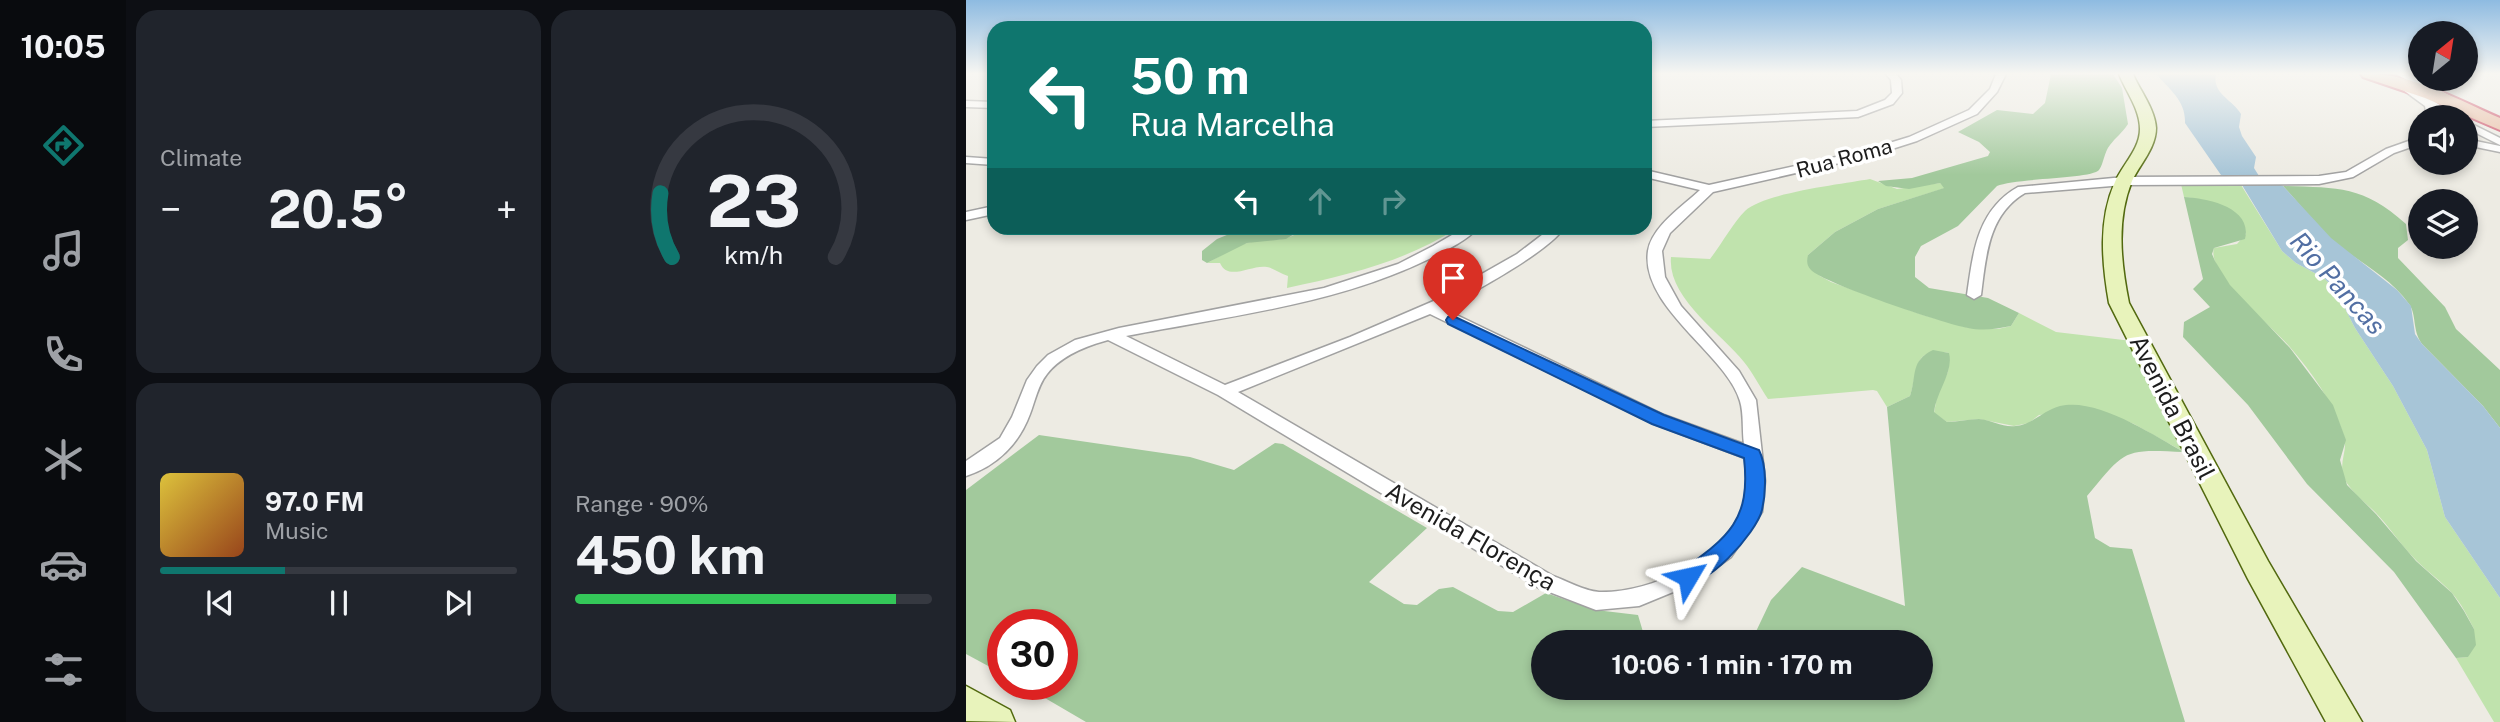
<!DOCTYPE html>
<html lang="en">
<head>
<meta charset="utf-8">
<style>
  body { margin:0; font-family:"Public Sans",sans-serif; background:#20242c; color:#f1f3f6; height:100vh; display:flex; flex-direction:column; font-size:26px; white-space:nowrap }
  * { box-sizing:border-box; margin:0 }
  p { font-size:23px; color:#9ea1a6 }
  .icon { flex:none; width:38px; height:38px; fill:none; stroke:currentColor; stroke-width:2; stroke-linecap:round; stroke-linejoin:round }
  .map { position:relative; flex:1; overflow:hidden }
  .side { display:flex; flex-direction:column; gap:10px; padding:10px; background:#0d0f14; width:840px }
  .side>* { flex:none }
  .guide { position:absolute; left:21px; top:21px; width:665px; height:214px; border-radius:21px; box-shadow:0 4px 10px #0003; background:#0f766e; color:#fff; overflow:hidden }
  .needle { width:46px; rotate:30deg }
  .tools { position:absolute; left:1442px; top:21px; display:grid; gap:14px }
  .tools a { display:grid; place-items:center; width:70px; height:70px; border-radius:50%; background:#171b24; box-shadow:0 4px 10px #0003; font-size:35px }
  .speed { position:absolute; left:21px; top:609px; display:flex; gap:14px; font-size:35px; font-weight:700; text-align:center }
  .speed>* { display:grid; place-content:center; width:91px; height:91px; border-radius:50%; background:#171b24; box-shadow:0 4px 10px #0003; line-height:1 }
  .speed .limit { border:10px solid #d22; background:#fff; color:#111 }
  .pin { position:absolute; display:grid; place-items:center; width:60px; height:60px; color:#fff; margin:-72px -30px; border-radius:50% 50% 50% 0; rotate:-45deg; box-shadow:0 0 7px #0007 }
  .pin .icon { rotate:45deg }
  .me { position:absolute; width:77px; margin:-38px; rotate:54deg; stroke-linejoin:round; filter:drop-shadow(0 0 5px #0008) }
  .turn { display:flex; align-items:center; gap:24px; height:147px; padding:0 28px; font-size:32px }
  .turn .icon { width:91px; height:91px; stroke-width:2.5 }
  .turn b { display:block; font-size:49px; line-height:60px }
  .lanes { display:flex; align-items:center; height:66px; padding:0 28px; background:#0003; justify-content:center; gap:35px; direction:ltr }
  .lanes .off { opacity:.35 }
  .big { font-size:52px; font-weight:700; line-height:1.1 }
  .side .widget { flex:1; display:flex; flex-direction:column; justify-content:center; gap:10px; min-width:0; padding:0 24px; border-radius:21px; background:#20242c }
  .side .dial { align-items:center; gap:0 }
  .dial svg { height:182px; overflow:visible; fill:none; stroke:#363941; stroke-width:7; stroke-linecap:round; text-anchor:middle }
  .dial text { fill:#f1f3f6; stroke:none }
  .song { display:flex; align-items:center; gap:21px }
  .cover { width:84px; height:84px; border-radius:10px; background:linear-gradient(135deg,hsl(50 70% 55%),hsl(20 70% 35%)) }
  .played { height:7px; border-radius:4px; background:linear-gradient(90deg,#0f766e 35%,#363941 35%) }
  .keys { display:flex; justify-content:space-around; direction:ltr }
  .heat { display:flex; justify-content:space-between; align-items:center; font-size:38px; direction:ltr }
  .charge { height:10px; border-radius:5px; background:linear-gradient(90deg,#34c759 90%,#363941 0) }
  .side .tiles { flex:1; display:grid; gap:10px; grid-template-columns:repeat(2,1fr) }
  .trip { position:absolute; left:565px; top:630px; width:402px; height:70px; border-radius:35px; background:#171b24; box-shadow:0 4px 10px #0003; font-weight:700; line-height:70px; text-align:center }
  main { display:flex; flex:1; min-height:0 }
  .dock { display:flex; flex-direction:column; width:126px; justify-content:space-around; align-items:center; background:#090b0e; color:#9ea1a6 }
  .dock .icon { width:49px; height:49px }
  .dock .current { color:#0f766e }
  .dock b { font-size:32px; color:#f1f3f6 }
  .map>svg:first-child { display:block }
  .grass { fill:#c0e3ad }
  .forest { fill:#a2c99c }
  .water { fill:#a7c5d7 }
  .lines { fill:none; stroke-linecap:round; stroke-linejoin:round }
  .minor-casing { stroke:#a1a1a1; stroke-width:3 }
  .tertiary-casing { stroke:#a1a1a1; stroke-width:4 }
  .secondary-casing { stroke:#52690f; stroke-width:3 }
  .trunk-casing { stroke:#c73451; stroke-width:4 }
  .minor { fill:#fff; fill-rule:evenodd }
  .tertiary { fill:#fff; fill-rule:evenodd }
  .secondary { fill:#e8f3bb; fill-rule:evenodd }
  .trunk { fill:#e8b79c; fill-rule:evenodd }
  .route { fill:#1a73e8; stroke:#114b97; stroke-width:2 }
  .labels { text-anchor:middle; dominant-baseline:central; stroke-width:7; stroke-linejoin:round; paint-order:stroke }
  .far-street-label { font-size:21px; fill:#1d1d1d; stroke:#fff }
  .street-label { font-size:24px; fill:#1d1d1d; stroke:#fff }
  .water-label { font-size:26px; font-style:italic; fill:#526fa3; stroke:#fff }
</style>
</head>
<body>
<main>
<nav class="dock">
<b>10:05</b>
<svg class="icon current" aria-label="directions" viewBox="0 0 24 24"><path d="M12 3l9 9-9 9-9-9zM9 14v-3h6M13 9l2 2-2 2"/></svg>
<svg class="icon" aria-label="music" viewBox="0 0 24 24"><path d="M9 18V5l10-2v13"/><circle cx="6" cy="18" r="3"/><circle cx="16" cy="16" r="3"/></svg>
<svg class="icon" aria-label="phone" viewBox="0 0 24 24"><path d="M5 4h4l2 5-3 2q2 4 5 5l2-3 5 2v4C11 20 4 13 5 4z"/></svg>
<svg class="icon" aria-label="climate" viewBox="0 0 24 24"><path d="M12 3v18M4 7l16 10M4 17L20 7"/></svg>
<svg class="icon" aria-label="car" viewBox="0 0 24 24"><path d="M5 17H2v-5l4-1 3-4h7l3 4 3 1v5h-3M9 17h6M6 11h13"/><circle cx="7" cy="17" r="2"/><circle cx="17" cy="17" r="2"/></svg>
<svg class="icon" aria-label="filters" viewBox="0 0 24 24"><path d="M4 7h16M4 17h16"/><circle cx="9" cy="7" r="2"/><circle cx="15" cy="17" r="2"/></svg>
</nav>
<section class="side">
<div class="tiles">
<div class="widget"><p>Climate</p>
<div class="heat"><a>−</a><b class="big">20.5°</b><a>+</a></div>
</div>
<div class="widget dial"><svg viewBox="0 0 100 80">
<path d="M14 69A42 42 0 1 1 86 69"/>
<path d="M14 69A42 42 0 0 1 9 41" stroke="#0f766e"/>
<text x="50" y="56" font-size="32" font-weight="700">23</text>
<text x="50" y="72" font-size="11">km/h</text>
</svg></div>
<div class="widget">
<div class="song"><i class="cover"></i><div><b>97.0 FM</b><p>Music</p></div></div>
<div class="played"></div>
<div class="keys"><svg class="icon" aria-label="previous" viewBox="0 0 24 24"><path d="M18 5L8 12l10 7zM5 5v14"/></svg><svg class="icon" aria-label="pause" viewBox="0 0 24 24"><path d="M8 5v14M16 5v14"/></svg><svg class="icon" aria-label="next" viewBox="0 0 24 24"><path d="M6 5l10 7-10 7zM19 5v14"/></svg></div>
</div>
<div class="widget"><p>Range · 90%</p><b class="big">450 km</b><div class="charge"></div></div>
</div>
</section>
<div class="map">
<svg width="1534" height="722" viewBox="0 0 1534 722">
  <rect width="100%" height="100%" fill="#edebe3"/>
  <!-- grass -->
  <path class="grass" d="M904,179L931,189L974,183L979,188L912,209L869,232L842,255L854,276L865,282L957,315L1003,328L1032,329L1045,326L1053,313L1090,332L1166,341L1218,452L1168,424L1132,410L1073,415L1063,423L1048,426L1013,419L981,422L968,413L972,391L982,372L983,353C945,347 953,370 944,396L921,407L911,391L907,390L802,399C794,387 787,373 778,362C756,334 701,298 705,257L744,259C755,245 767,223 779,211C797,193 877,184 904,179Z
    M1215,184L1275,185L1316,251L1330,263L1358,278L1369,289L1389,328L1427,386L1461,450L1479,517L1534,598V722H1528L1490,658L1502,657L1508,629C1502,617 1495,603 1486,593C1474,580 1459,570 1447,557C1433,543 1423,526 1409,512C1401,504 1390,496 1383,486C1368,467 1383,453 1378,436C1367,402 1347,374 1323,346C1307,327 1240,274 1248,248L1271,244L1280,234C1269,210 1245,199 1218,197Z
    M338,228H491C439,262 381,275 321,288L322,276C315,274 307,268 301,267C286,264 262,282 254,263H241C254,257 268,246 281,243C302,237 320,245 338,228Z"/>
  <!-- forest -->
  <path class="forest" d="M1085,74H1147L1156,88L1162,124C1156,133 1150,137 1144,145C1138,152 1138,163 1133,170C1126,179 1048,178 1031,186L992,226L955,246L949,257V277L963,288L1022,298L1053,313L1045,326C1031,329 1016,331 1002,328C979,324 857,283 845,270C840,265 841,260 842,255L869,232L912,209L978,188L974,183L943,189L920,186L912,181L946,178L1022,156L1024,152L1013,142L992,132L1031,110L1067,114L1079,103Z
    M1317,186C1372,188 1396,185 1440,224L1442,240L1432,248V258L1479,307L1490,329L1534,370V428L1517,406L1456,344C1446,330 1451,315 1443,304C1423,275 1389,261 1364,238C1347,222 1333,203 1317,186Z
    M1218,197C1240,198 1287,207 1279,239L1248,248L1246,254L1249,261L1264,285L1324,348L1367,405L1380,440L1374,460L1381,485L1410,514L1450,561L1486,593L1498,611L1508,629L1510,645L1502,657L1490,658L1428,572L1341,484L1282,405L1217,337L1218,322L1244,307L1227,289L1237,279Z
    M278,228H338L320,239L281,243L241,263L236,260V251L251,239Z
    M967,350L983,353C988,372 970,392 968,412L981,422C992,422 1003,419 1013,419C1026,420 1037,428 1050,426C1067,424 1078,410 1094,406C1131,397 1187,435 1218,452C1157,449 1160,449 1121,496L1129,538L1144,547L1166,549L1219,722H120L55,684H96V625H37V674L0,654V490L73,435L224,457L268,470L309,443L317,444L461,528L403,582L438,604L451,605L473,589L487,587L532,611L547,612L580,593L630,610L672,615L680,642H578V688H715L726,694L738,688H956V642H785L805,600L836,567L939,606L921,407L944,396C951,375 944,361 967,350Z"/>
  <!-- water -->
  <path class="water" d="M1190,74H1250C1246,94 1266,99 1275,114L1273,127L1276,136L1290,157L1288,168L1293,176L1317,186L1365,238L1431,290L1445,306L1449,334L1456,344L1517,406L1534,428V598L1479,517L1461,450L1427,386L1389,328L1369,289L1358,278L1330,263L1316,251L1276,185L1255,175L1219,123C1220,101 1204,90 1190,74Z"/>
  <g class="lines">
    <defs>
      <path id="minor" d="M920,74H930L935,80L936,93L927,104L892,117L679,127V121L891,111L919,100L926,93L925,80Z
        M1030,74H1040L1031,92L1011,114L951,141L904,156L747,192L704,233L696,251L699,277L715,306L773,371L790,400L799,481L796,512L765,557L729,583L673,606L630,610L573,588L252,395L142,340C120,346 96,355 81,374C72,385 69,401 64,414C53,444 31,466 0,476V461L34,438L46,417L61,380L71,366L82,355L109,340L153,328L358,288L432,264L467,246L498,228H512C500,241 479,251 463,259C369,305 261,316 160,336L259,385L384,337L470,300L551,254L585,228H598C582,252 505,294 476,308L698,415L778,444C776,430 778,414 774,401C761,355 674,307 682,251C686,226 717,206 734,190L679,177V170L743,185L897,151L943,137L1003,110L1024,89ZM464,314L686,423L779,458C780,474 783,496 776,511C751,561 686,593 633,592C618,591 601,581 587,576L272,392Z
        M1433,83H1439L1493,117H1480L1470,112L1471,117H1461L1459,106L1433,87Z
        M0,101L28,102V108L0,107Z
        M1500,121L1534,138V145L1500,128Z
        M1454,137V144L1428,153L1387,177L1353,184L1158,185L1059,193C1022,215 1020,256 1015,295L1008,299L1001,295C1007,253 1011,210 1052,187L1158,177L1353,176L1380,172L1420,149Z
        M1500,139L1534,146V152L1500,145Z
        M0,157L28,159V165L0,163Z
        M28,206V214L0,220V212Z"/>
      <path id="tertiary" d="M1430,74H1444L1484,96L1474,99Z"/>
      <path id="secondary" d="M1153,74H1167C1174,91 1189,109 1190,128C1190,148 1174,164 1166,181C1150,220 1155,263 1163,303L1302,561L1396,722H1360L1282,579L1143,303C1136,263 1132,220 1149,182C1157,164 1174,149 1174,129C1174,109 1160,92 1153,74Z
        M0,686L44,710L49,722L0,721Z"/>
      <path id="trunk" d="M1395,74C1442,71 1492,100 1534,118V130L1459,98L1397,77Z"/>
    </defs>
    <!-- minor casing -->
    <use href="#minor" class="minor-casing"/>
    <!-- tertiary casing -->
    <use href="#tertiary" class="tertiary-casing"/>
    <!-- secondary casing -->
    <use href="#secondary" class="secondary-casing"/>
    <!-- trunk casing -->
    <use href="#trunk" class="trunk-casing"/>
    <!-- minor -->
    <use href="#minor" class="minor"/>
    <!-- tertiary -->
    <use href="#tertiary" class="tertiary"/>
    <!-- secondary -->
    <use href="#secondary" class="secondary"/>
    <!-- trunk -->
    <use href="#trunk" class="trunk"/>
  </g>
  <!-- sky -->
  <linearGradient id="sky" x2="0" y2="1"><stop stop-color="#8ebbe1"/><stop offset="0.42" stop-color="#f7f6f2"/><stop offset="1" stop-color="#f7f6f2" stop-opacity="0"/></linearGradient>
  <rect width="1534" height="175" fill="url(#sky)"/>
  <!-- route -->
  <path class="route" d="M487,316L698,415L793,450C801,466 800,493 796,510C791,532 738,592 715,583L712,577L715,571C762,537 785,521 778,458L686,424L482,324L480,320L482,317Z"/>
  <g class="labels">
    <!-- far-street labels -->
    <g class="far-street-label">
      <text transform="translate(878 158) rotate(-15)">Rua Roma</text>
    </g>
    <!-- street labels -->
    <g class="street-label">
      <text transform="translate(1207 407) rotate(63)">Avenida Brasil</text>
      <text transform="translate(505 536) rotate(30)">Avenida Florença</text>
    </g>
    <!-- water labels -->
    <g class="water-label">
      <text transform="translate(1372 283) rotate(48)">Rio Pancas</text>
    </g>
  </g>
</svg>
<div class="tools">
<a><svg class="needle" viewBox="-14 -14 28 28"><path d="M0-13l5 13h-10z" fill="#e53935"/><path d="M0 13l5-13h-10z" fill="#9ea1a6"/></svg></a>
<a><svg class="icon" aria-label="sound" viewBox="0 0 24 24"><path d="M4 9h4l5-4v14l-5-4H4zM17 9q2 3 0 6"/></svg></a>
<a><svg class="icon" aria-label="layers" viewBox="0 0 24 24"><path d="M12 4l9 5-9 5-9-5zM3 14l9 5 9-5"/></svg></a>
</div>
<div class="speed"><div class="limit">30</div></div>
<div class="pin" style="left:487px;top:320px;background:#d93025"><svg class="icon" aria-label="arrive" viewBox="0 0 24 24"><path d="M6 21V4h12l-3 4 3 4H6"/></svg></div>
<svg class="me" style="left:722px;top:577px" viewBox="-20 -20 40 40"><path d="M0-17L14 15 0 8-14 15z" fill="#1a73e8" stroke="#fff" stroke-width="4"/></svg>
<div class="trip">10:06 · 1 min · 170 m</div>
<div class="guide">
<div class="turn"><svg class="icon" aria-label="left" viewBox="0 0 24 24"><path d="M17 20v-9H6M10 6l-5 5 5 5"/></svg><div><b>50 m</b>Rua Marcelha</div></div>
<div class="lanes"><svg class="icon" aria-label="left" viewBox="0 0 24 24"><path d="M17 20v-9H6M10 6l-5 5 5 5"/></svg><svg class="icon off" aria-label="ahead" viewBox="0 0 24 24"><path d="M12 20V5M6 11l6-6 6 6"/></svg><svg class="icon off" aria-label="right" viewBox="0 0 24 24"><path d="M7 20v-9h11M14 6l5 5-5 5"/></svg></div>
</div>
</div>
</main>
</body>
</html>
